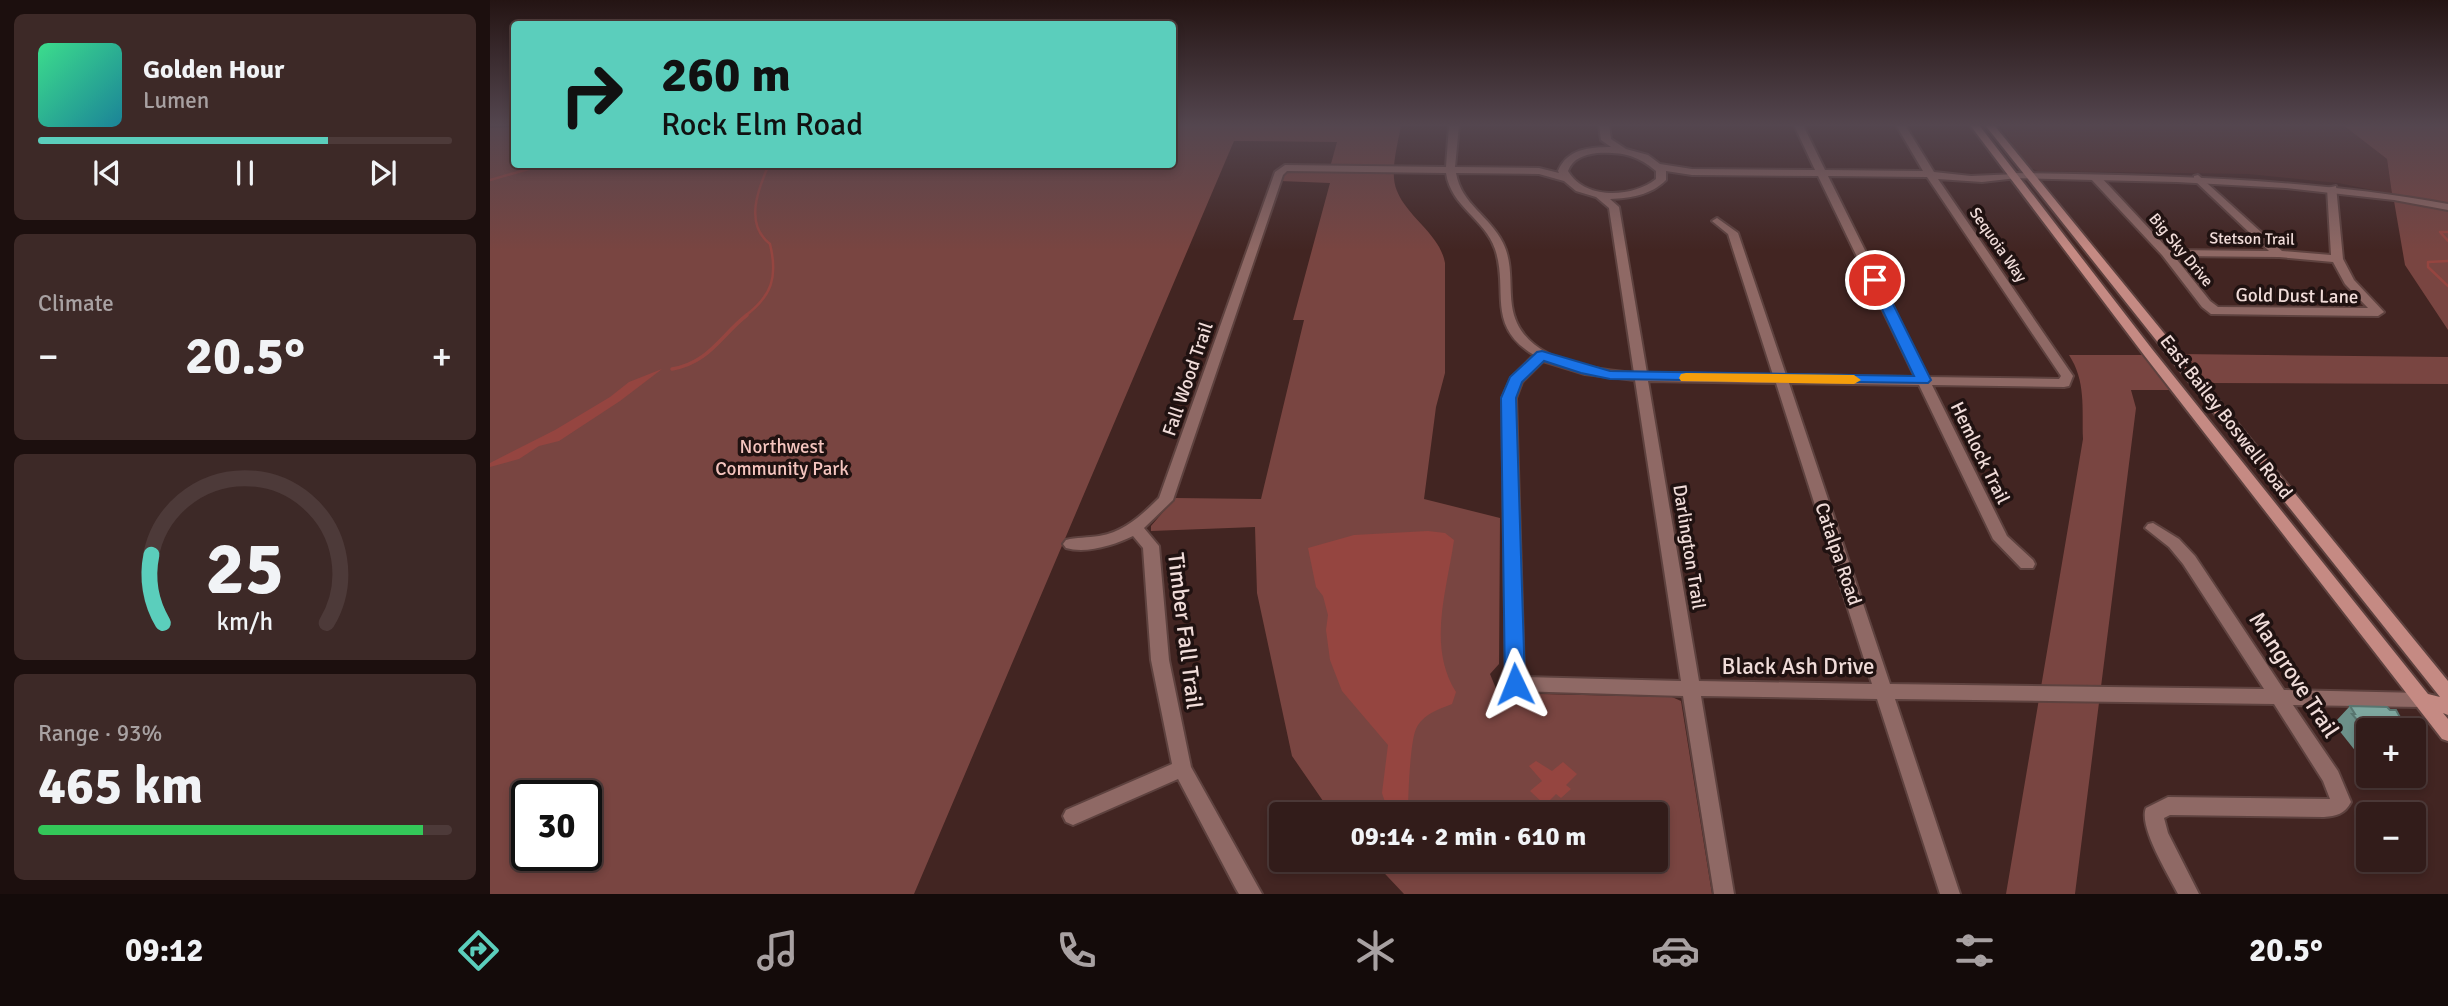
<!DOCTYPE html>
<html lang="en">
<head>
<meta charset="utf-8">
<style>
  body { margin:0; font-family:Signika,sans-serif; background:#3d2927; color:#f1f3f6; height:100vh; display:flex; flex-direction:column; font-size:26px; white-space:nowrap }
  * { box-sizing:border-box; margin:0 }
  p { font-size:23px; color:#a8a1a2 }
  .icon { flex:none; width:38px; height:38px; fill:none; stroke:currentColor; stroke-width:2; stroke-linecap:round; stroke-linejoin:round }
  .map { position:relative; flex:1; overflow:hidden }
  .panel { display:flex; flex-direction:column; gap:14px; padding:14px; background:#1c0f0e; width:490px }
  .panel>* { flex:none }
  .hud { position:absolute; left:21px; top:21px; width:665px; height:147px; border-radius:7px; box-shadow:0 4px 10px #0003,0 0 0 2px #4d3a39; background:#5bcebc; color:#111; overflow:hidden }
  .tools { position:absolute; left:1866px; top:718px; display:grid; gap:14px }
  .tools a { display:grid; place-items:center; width:70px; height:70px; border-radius:7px; background:#321c1a; box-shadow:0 4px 10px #0003,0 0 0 2px #4d3a39; font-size:35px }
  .speed { position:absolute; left:21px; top:780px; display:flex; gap:14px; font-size:35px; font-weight:700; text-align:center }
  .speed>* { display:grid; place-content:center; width:91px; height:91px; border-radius:50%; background:#321c1a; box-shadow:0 4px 10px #0003,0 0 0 2px #4d3a39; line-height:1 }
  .speed .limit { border:4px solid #111; border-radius:10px; background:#fff; color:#111 }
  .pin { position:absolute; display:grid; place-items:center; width:60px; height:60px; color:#fff; margin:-30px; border:4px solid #fff; border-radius:50%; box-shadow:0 2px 7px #0007 }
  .me { position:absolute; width:77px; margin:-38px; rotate:358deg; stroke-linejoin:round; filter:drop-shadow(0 0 5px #0008) }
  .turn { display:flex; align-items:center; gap:24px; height:147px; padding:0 35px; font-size:32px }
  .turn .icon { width:91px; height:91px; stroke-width:2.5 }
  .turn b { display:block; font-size:49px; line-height:60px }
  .big { font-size:52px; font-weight:800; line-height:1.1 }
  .panel .tile { flex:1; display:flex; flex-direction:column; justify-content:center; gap:10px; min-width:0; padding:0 24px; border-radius:10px; background:#3d2927 }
  .panel .dial { align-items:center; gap:0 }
  .dial svg { height:182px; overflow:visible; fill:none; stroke:#4d3a39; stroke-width:7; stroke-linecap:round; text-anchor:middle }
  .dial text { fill:#f1f3f6; stroke:none }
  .song { display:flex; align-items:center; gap:21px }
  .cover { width:84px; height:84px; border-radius:10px; background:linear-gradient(135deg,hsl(150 70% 55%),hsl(190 70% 35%)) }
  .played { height:7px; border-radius:4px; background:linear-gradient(90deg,#5bcebc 70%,#4d3a39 70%) }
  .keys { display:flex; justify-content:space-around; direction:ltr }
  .heat { display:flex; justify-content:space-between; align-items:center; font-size:38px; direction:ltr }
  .charge { height:10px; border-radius:5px; background:linear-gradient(90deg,#34c759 93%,#4d3a39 0) }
  .trip { position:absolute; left:779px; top:802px; width:399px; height:70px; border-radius:7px; background:#321c1a; box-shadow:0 4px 10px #0003,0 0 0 2px #4d3a39; font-weight:800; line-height:70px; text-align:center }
  .tab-bar { display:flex; height:112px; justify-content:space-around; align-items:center; background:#140b0a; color:#a8a1a2 }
  .tab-bar .icon { width:49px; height:49px }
  .tab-bar .on { color:#5bcebc }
  .tab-bar b { font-size:32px; color:#f1f3f6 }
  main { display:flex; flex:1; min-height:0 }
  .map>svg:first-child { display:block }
  .built { fill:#502b27 }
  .green { fill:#794541; fill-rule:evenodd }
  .water { fill:#954540 }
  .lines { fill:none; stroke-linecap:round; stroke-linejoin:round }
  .stream-far1 { stroke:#954540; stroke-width:2.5 }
  .stream { stroke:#954540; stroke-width:3.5 }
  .minor-casing { stroke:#5e423f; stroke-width:4 }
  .tertiary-casing { stroke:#5e423f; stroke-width:4 }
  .secondary-casing { stroke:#5e423f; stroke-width:4 }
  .minor { fill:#8f6965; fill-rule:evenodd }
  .tertiary { fill:#8f6965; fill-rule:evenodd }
  .secondary { fill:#c58a83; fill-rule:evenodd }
  .wall { fill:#6c9089 }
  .building { fill:#7ea79f; stroke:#58756f; stroke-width:2 }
  .route { fill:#1a73e8; stroke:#114b97; stroke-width:2 }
  .slow { fill:#f59e0b }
  .labels { text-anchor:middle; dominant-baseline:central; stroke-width:7; stroke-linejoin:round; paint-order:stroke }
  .far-street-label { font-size:16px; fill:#f0dcd9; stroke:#201211 }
  .street-label { font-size:19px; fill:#f0dcd9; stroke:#201211 }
  .park-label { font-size:19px; fill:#f5c5bf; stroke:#201211 }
  .near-street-label { font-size:23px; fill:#f0dcd9; stroke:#201211 }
</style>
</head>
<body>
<main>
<section class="panel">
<div class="tile">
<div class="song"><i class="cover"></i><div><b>Golden Hour</b><p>Lumen</p></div></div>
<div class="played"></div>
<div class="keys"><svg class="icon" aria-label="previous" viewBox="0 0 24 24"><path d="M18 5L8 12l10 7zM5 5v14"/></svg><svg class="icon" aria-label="pause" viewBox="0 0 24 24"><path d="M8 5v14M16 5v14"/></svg><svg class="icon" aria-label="next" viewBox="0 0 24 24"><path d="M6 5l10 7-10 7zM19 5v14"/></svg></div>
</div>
<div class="tile"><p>Climate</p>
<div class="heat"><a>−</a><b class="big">20.5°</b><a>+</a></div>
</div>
<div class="tile dial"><svg viewBox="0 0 100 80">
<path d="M14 69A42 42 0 1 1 86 69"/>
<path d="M14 69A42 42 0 0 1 9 39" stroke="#5bcebc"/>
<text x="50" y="56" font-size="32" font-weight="700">25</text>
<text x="50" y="72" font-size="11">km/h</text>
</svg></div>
<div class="tile"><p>Range · 93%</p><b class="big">465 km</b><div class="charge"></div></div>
</section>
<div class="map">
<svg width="1958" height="894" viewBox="0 0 1958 894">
  <rect width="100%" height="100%" fill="#422522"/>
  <!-- built -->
  <path class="built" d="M1510,125H1853L1897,159L1902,194L1848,183L1758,174L1548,171L1536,166Z"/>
  <!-- green -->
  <path class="green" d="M683,125H911C908,144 899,173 907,191C918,218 950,234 955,263V373L946,407L934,499L1010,518L1009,664L1000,674L1007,691L1026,698L1050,694L1182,697L1191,701L1222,894H914L881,859H1166V814H842L802,756L767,593L765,527L661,531V526L685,498L771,499L814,320H803L840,183L790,181L796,172L839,171L847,142L744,141L424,894H0V128L24,127V164H682ZM37,796H96V856H37Z
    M1853,125H1958V203L1902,194L1897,159Z
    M1904,201L1958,211V330L1915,265Z
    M1689,354L1958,357V384L1715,383Z
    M1579,355H1656L1682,390H1641L1646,408L1585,894H1516L1593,439C1592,408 1596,381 1579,355Z"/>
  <!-- water -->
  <path class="water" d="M172,369L130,401L69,441L49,446L29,459L0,467V463L65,430L120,397L139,382Z
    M938,531L955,533L964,540C957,590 937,646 966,692L962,704C949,709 933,714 926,729C920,742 918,797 918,814H899L892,793L898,745L852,691L840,660L836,630L838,615L833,596L826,587L818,548L864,535Z
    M1046,761L1062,771L1073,762L1087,774L1076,785L1081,789L1071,798L1066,794L1055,805L1040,791L1052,781L1039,766Z"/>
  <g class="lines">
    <!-- stream-far1 -->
    <path class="stream-far1" d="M1941,125L1958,132
      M0,180L56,164
      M1958,232H1950L1958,241
      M1958,261L1938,262V267L1958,286
      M255,316C282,296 288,277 280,244C254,224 268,189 279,164"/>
    <!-- stream -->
    <path class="stream" d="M182,369C219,363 231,335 257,315"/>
    <defs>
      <path id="minor" d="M959,125H969L965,167L1049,168L1069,173L1068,171C1077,149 1099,147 1121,147L1111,140L1109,125H1119L1121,139L1136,149L1158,155L1170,164L1202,169L1325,170L1304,125H1313L1335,170L1433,171L1406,125H1415L1444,172L1481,176L1527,174V178L1492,182L1448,179L1583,376L1579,386L1574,387L1442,385L1517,536L1543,560L1545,564L1543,568H1531L1503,539L1429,385L1299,383L1400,684L1774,689L1693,564L1679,547L1655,528L1658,524L1663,523L1689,539L1705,556L1794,690L1932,693L1938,695L1941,700L1938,705L1932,707L1803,705L1848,771L1861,802C1855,814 1846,816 1834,817L1680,815L1674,818L1678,833L1709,894H1688C1679,876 1648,826 1656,808L1678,797L1840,799L1833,781L1784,704L1405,699L1470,894H1450L1387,699L1211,696L1244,894H1224L1193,696L1025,691L1019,689L1016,684L1012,398L1021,378L1044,355C995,326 1019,290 1005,249C995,219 961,207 956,173L797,171L793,175L683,500L654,528L669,546L679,660L701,767L772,894H749L746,889L688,779L590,822L583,825L576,822L573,816L576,810L682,764L661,660L653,548L643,536C625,545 596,554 576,548L573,544L576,540C586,537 598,538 609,536C634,532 652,515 669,498L785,172L795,165L956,167ZM1107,153C1132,152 1147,155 1166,171V179C1142,198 1095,200 1078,171C1083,158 1094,155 1107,153ZM1176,171L1202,175L1328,176L1425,377L1296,375L1248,233L1227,218L1222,221L1238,234L1283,375L1157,373L1129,207L1120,199C1141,198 1161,195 1176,180ZM966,173L1049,174L1074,181L1086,191L1106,197L1119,208L1144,373C1100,369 1030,361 1022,306C1019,285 1023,263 1013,243C1000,216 971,204 966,173ZM1338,176L1437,177L1571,376L1569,379L1438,377ZM1053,361L1095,374L1145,380L1191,681L1034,677L1026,398L1032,382ZM1158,381L1286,383L1382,684L1209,681Z
        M1601,175H1609L1679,250L1779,251L1704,180V176L1708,175L1792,251L1841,255L1837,188L1846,186L1853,259L1864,280L1894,312L1888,316L1721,314L1712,307L1672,255L1601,179ZM1684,256L1789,257L1843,262L1855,284L1878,308L1728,307L1720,301Z"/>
      <path id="tertiary" d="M1523,173C1669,175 1814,178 1958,204V210L1904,200L1796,188L1687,182L1519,178L1518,176Z"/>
      <path id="secondary" d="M1480,125H1489L1662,349L1938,694L1950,697L1495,125H1504L1958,681V715L1953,713L1958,719V741L1952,739L1654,355Z"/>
    </defs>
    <!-- minor casing -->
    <use href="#minor" class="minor-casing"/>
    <!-- tertiary casing -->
    <use href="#tertiary" class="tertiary-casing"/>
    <!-- secondary casing -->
    <use href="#secondary" class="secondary-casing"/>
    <!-- minor -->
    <use href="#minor" class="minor"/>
    <!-- tertiary -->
    <use href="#tertiary" class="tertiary"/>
    <!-- secondary -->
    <use href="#secondary" class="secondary"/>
  </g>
  <!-- wall -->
  <path class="wall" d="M1860,706L1878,730V753H1867L1848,729L1850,726L1846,721Z"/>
  <!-- building -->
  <path class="building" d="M1860,706L1897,707L1900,710H1906L1917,730H1878V733L1862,714H1865Z"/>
  <!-- sky -->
  <linearGradient id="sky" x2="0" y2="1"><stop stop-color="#241413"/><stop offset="0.5" stop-color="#54464f"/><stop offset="1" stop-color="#54464f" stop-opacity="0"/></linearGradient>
  <rect width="1958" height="250" fill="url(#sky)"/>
  <!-- route -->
  <path class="route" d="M1385,276L1391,280L1441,380L1438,383L1120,379L1091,373L1054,361L1032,382L1026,398L1035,684L1032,690L1025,692L1018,690L1015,684L1011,398L1020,377L1047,352L1052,351L1120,371L1424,376L1378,280Z"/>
  <!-- slow -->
  <path class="slow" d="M1196,373L1364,375L1371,380L1364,384L1191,381L1189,378L1191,374Z"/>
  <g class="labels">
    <!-- far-street labels -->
    <g class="far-street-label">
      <text transform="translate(1762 239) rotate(1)">Stetson Trail</text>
      <text transform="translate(1508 245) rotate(55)">Sequoia Way</text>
      <text transform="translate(1691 250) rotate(50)">Big Sky Drive</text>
    </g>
    <!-- street labels -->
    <g class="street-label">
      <text transform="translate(1807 296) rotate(1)">Gold Dust Lane</text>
      <text transform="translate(698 379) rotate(-71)">Fall Wood Trail</text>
      <text transform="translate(1736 417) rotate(52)">East Bailey Boswell Road</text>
      <text transform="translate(1490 453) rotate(64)">Hemlock Trail</text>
      <text transform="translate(1199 547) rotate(81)">Darlington Trail</text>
      <text transform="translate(1348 554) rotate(71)">Catalpa Road</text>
    </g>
    <!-- park labels -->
    <g class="park-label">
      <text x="292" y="447">Northwest<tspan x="292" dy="22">Community Park</tspan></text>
    </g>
    <!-- near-street labels -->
    <g class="near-street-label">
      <text transform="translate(695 631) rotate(83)">Timber Fall Trail</text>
      <text x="1308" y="666">Black Ash Drive</text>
      <text transform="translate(1804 675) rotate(57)">Mangrove Trail</text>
    </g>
  </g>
</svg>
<div class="tools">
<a>+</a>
<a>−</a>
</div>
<div class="speed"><div class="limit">30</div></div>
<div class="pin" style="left:1385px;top:280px;background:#d93025"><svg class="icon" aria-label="arrive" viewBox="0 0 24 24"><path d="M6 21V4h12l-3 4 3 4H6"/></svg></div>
<svg class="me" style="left:1025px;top:684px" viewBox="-20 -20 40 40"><path d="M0-17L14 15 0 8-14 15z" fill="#1a73e8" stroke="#fff" stroke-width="4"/></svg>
<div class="trip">09:14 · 2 min · 610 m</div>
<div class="hud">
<div class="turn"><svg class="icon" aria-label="right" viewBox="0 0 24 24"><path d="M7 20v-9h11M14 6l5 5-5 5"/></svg><div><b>260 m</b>Rock Elm Road</div></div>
</div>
</div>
</main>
<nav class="tab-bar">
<b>09:12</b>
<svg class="icon on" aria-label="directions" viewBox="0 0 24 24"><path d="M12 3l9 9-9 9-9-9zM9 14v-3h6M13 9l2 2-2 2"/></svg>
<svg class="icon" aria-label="music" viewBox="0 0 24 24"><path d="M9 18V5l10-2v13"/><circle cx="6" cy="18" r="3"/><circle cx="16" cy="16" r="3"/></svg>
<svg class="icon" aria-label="phone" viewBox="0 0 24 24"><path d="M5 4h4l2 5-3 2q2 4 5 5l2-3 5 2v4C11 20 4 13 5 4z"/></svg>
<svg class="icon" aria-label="climate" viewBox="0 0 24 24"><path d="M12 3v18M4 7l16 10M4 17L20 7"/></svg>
<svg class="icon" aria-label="car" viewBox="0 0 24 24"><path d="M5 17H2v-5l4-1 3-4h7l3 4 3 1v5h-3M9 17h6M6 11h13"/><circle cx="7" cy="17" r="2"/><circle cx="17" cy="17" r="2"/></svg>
<svg class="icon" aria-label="filters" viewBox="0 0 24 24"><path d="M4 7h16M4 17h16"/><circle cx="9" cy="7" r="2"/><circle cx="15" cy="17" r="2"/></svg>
<b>20.5°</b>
</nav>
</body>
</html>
